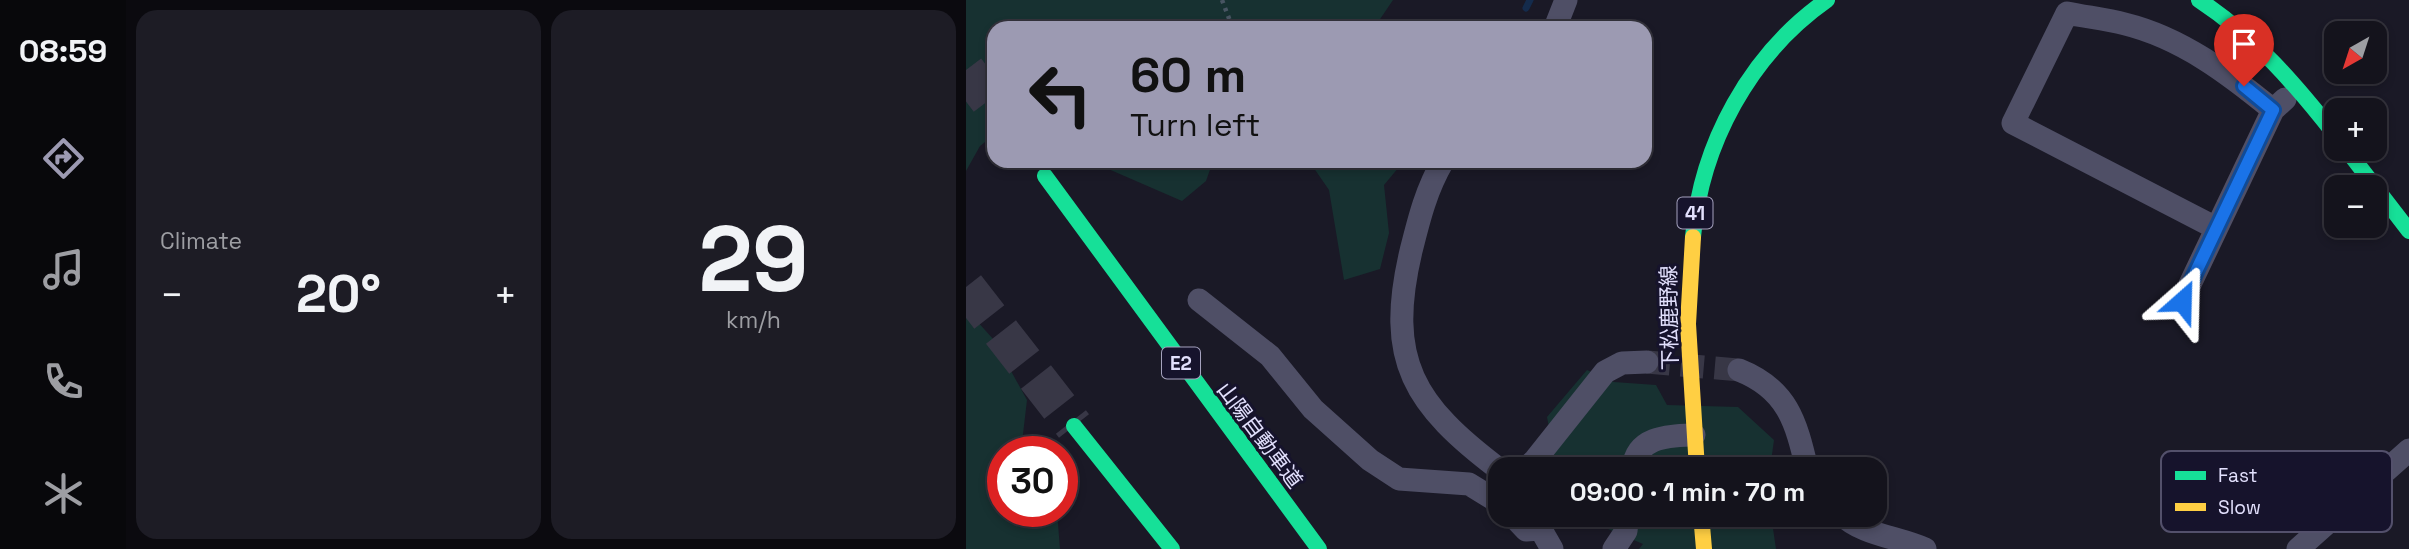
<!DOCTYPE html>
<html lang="en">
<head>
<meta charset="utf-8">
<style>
  body { margin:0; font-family:"Space Grotesk","Noto Sans JP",sans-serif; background:#1d1c25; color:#f1f3f6; height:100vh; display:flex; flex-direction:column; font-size:26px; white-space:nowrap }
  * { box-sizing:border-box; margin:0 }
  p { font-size:23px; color:#9d9ea3 }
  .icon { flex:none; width:38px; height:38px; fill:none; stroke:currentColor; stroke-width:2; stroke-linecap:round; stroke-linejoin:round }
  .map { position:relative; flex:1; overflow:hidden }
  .panel { display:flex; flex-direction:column; gap:10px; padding:10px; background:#0b0a0f; width:840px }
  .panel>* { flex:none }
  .hud { position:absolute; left:21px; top:21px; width:665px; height:147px; border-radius:21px; box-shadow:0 4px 10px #0003,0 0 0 2px #33323b; background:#9c9ab2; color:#111; overflow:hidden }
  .needle { width:46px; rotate:219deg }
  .fabs { position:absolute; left:1358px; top:21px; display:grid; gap:14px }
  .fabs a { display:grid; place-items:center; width:63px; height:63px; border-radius:14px; background:#14131c; box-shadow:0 4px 10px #0003,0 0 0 2px #33323b; font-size:35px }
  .speed { position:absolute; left:21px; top:436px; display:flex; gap:14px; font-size:35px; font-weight:700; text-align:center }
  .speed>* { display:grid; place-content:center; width:91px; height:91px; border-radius:50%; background:#14131c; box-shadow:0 4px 10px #0003,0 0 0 2px #33323b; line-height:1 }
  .speed .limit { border:10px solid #d22; background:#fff; color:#111 }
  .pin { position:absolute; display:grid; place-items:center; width:60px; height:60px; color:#fff; margin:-72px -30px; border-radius:50% 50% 50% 0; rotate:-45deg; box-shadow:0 0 7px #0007 }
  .pin .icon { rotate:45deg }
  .me { position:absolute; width:77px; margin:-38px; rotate:25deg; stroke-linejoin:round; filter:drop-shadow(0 0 5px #0008) }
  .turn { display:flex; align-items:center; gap:24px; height:147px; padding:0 28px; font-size:32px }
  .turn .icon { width:91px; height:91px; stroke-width:2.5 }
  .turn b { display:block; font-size:49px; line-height:60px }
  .big { font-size:52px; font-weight:700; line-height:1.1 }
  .panel .tile { flex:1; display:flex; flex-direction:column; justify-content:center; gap:10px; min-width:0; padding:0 24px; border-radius:21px; background:#1d1c25 }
  .panel .dial { align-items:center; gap:0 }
  .dial b { font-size:91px; line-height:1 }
  .heat { display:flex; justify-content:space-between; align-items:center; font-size:38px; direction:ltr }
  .panel .tiles { flex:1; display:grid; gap:10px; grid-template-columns:repeat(2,1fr) }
  .trip { position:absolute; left:522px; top:457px; width:399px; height:70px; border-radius:21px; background:#14131c; box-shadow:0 4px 10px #0003,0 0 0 2px #33323b; font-weight:700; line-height:70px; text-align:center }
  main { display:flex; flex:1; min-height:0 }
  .tabs { display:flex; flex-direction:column; width:126px; justify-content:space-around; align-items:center; background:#08080b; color:#9d9ea3 }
  .tabs .icon { width:49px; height:49px }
  .tabs .on { color:#9c9ab2 }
  .tabs b { font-size:32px; color:#f1f3f6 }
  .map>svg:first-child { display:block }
  .green { fill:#173131 }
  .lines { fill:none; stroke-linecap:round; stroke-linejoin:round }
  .stream { stroke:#142b4c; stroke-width:7 }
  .street-tunnel { stroke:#383746; stroke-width:23; stroke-dasharray:23 11; stroke-linecap:butt }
  .highway-tunnel { stroke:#383746; stroke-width:38; stroke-dasharray:38 19; stroke-linecap:butt }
  .path { stroke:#485562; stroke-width:4.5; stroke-dasharray:3.5 5; stroke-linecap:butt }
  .street { stroke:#4f4f66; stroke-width:23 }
  .fast { stroke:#16e098; stroke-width:16 }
  .slow { stroke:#ffcf43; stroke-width:16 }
  .route-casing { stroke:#114b97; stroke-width:18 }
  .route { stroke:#1a73e8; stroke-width:12 }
  .labels { text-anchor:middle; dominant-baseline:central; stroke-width:6; stroke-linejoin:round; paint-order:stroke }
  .shield { fill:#16132c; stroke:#a5a2be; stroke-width:2 }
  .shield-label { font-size:19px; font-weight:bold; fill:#e2e0fd }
  .street-label { font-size:21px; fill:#e2e0fd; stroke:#16132c }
  .key { fill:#16132c; stroke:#53506b; stroke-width:2 }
  .key-label { font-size:19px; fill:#e2e0fd }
</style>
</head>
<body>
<main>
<nav class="tabs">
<b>08:59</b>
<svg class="icon on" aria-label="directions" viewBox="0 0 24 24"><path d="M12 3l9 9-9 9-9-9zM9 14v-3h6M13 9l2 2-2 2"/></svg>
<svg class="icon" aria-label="music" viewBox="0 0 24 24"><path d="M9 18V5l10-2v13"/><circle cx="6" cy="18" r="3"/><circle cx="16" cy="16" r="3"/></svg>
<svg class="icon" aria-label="phone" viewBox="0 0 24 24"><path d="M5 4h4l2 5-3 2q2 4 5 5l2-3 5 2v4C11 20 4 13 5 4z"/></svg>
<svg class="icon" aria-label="climate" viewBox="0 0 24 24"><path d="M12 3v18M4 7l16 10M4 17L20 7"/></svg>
</nav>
<section class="panel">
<div class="tiles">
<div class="tile"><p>Climate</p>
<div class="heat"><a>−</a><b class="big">20°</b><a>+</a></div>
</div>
<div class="tile dial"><b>29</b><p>km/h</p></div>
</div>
</section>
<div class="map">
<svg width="1443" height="549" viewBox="0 0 1443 549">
  <rect width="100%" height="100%" fill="#1a1926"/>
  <!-- green -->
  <path class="green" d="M0,0H427L408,28H28V135L14,146L0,171Z
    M134,161H247L240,181L216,201L140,168Z
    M343,161H438L418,185L423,233L414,269L378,280L363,190Z
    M0,309L28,340L61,400L55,451L37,452V511H91L94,549H0Z
    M621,370L648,382L690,385L701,405L772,407L808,440L804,469H591L581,417Z
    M621,515H805L810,549H673L677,544L628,523Z"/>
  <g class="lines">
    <!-- stream -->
    <path class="stream" d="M560,8L564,0"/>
    <!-- street-tunnel -->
    <path class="street-tunnel" d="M681,362L773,370"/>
    <!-- highway-tunnel -->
    <path class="highway-tunnel" d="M0,70L28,107
      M0,287L108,426"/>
    <!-- path -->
    <path class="path" d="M256,0L264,21"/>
    <!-- street -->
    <path class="street" d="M589,28L600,0
      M477,161C460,190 453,219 445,251C419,361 448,405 534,470
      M1250,228L1047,123L1101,13C1120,17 1140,19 1159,24C1216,38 1263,74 1307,110
      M233,300L304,356L347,409L404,460L433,479L503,484L534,503
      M1216,301L1307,110L1319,99
      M773,370C821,389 830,421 841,469
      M559,469L569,460L639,372L656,363L681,362
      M667,469C670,436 702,436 728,435
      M545,514L560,530L574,529
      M566,514L586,549
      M875,514C896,535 933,537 959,549
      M648,549L660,531L662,514
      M1332,549L1443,450"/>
    <!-- fast -->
    <path class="fast" d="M1233,0C1288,36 1330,85 1370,136
      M1380,149L1443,231
      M79,176L353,549
      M727,237C735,144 784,54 861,0
      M108,426L206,549"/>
    <!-- slow -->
    <path class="slow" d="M727,237L722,324L731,469
      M735,514L738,549"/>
  </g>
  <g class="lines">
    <defs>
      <path id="route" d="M1216,301L1307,110L1278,86"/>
    </defs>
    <!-- route casing -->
    <use href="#route" class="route-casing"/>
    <!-- route -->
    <use href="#route" class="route"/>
  </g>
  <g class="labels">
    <!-- shield labels -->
    <g class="shield">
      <rect x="711.5" y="197.5" width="35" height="31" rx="5"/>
      <rect x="196" y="347.5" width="38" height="31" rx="5"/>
    </g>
    <g class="shield-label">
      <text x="729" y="213">41</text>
      <text x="215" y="363">E2</text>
    </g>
    <!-- street labels -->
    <g class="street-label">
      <text transform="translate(703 318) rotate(-91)">下松鹿野線</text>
      <text transform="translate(294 435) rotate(53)">山陽自動車道</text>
    </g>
  </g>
  <!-- legend -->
  <rect x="1195" y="451" width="231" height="81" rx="10" class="key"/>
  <rect x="1209" y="471" width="31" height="9" fill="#16e098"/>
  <rect x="1209" y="503" width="31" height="8" fill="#ffcf43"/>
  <g class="key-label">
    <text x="1252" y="482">Fast</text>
    <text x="1252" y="514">Slow</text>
  </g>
</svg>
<div class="fabs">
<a><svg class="needle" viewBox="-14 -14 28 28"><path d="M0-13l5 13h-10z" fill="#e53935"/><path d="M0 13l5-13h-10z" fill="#9d9ea3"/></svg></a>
<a>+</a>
<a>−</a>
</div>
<div class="speed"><div class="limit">30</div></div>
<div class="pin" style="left:1278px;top:86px;background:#d93025"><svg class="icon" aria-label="arrive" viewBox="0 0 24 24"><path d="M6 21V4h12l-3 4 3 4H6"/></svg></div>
<svg class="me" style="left:1216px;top:301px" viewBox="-20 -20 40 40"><path d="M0-17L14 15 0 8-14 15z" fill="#1a73e8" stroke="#fff" stroke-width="4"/></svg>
<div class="trip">09:00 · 1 min · 70 m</div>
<div class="hud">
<div class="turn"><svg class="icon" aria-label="left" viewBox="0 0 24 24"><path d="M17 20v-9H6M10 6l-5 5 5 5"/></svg><div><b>60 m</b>Turn left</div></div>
</div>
</div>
</main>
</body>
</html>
